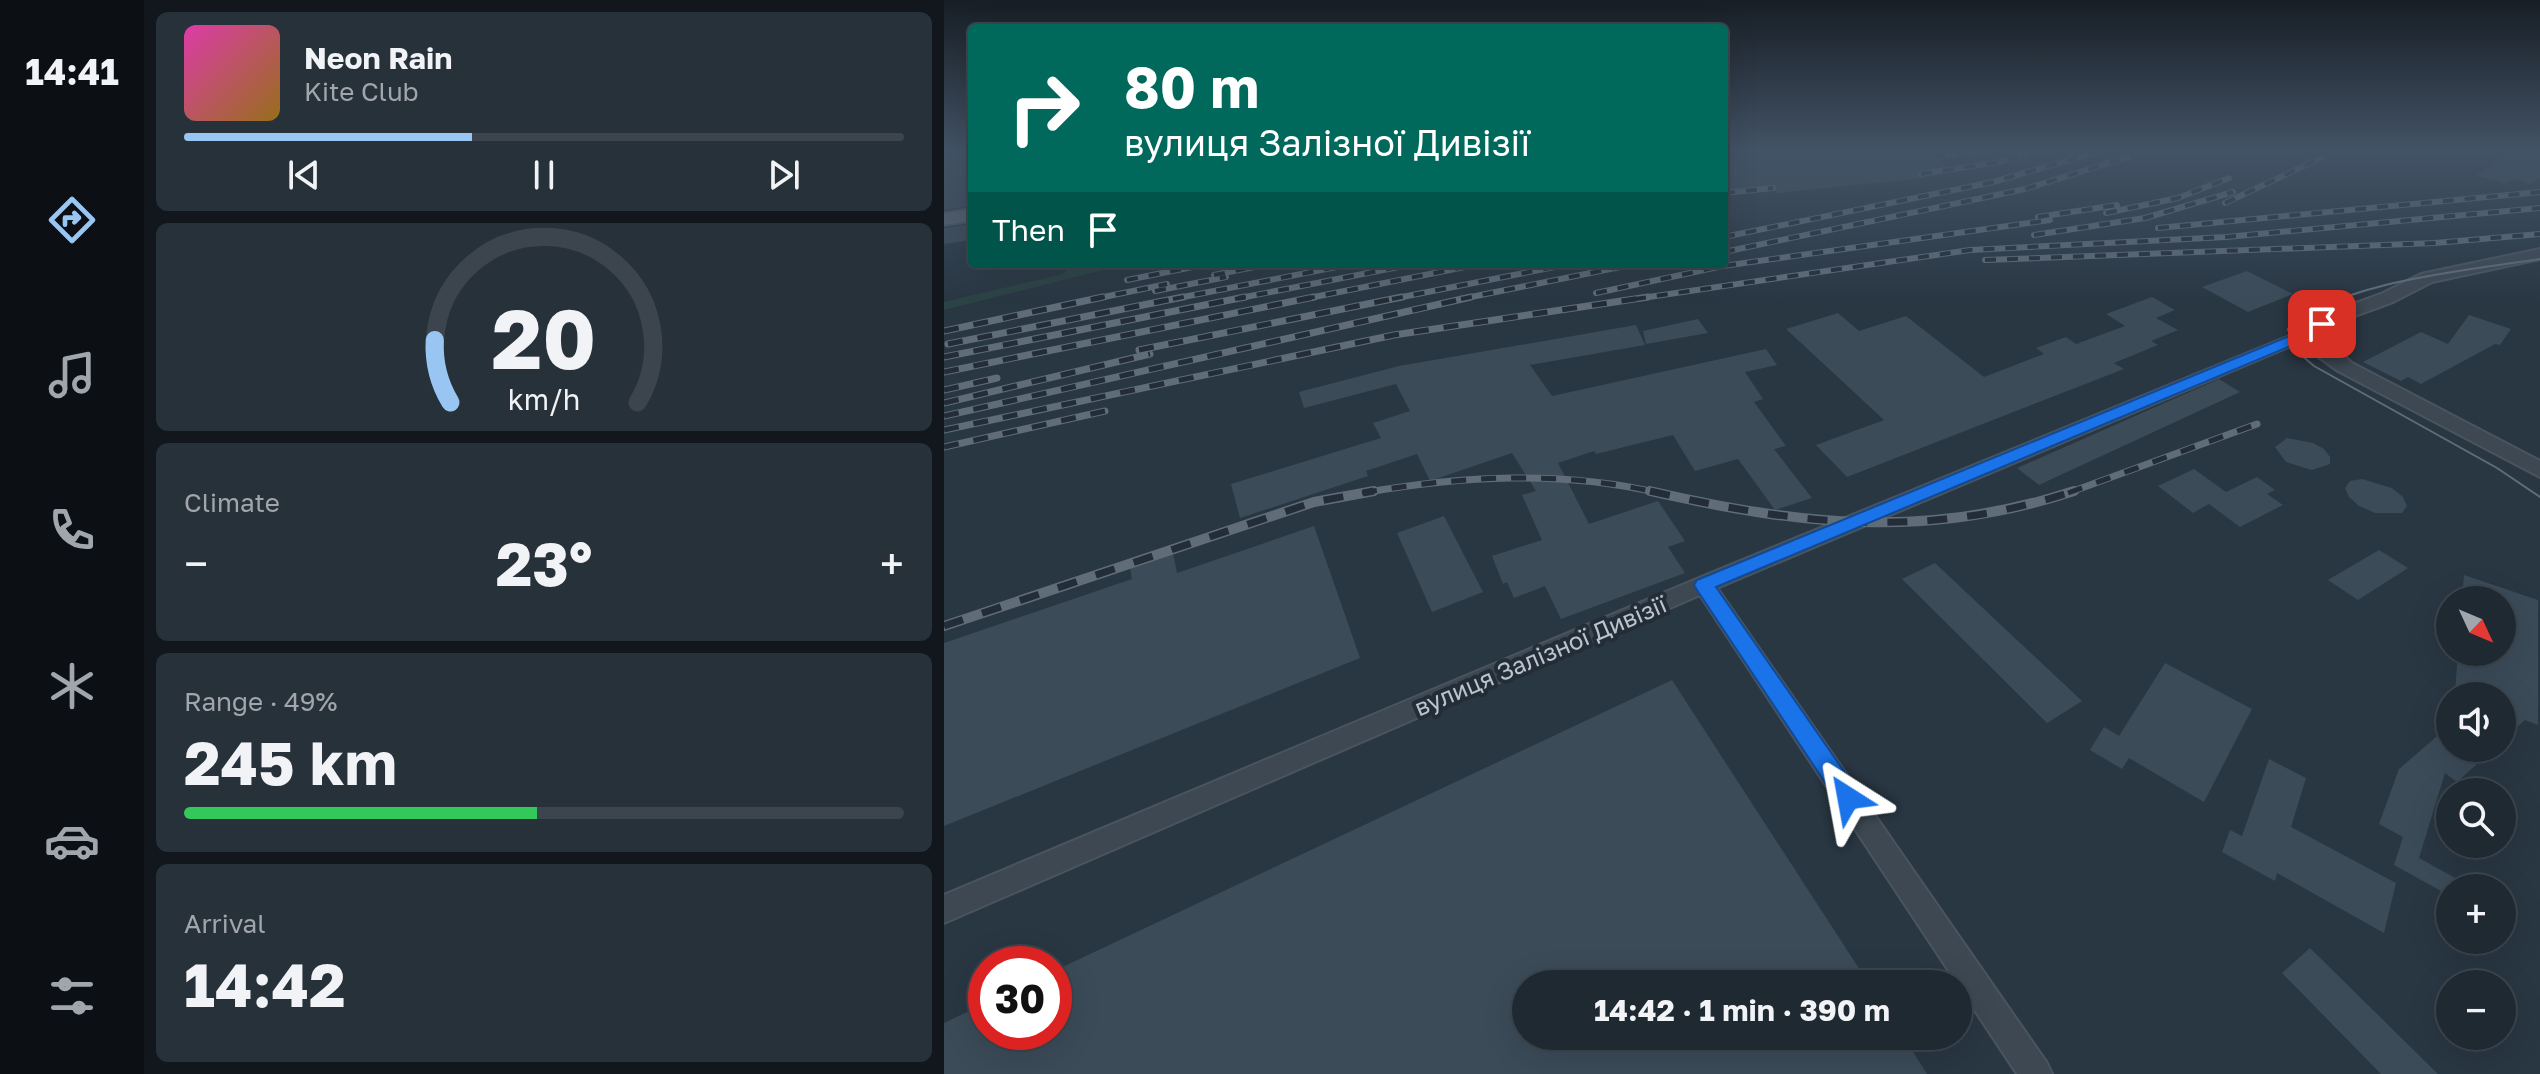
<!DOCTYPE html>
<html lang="en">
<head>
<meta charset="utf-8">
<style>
  body { margin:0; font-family:"Golos Text",sans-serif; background:#27313a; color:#f1f3f6; height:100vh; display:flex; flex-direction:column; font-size:30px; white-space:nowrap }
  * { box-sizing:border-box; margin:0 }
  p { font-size:26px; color:#a1a6ac }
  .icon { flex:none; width:44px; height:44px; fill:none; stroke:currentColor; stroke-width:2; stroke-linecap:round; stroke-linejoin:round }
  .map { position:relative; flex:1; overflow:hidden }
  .panel { display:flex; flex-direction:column; gap:12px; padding:12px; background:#11171c; width:800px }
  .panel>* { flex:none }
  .hud { position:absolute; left:24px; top:24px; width:760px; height:244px; border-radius:8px; box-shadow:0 8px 32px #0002,0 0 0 2px #3c454d; background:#00695c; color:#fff; overflow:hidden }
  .needle { width:52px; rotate:134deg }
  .fabs { position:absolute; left:1492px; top:586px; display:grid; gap:16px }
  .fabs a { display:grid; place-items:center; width:80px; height:80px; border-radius:50%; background:#1f2932; box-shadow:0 8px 32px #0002,0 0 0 2px #3c454d; font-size:40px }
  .speed { position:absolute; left:24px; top:946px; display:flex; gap:16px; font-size:40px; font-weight:700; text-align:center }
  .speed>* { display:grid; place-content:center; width:104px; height:104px; border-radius:50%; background:#1f2932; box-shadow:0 8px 32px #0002,0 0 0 2px #3c454d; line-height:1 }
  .speed .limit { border:12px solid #d22; background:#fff; color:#111 }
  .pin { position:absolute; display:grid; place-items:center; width:68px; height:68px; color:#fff; margin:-34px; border-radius:16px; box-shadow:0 4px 12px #0006 }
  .me { position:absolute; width:88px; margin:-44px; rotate:326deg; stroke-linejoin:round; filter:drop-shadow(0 0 6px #0008) }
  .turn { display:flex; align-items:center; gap:28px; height:168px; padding:0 24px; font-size:36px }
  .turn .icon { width:104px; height:104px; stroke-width:2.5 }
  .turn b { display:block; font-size:56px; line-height:68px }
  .then { display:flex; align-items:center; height:76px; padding:0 24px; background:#0003; gap:16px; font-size:30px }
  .big { font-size:60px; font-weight:700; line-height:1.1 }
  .panel .card { flex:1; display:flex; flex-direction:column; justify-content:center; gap:12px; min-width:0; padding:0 28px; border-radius:12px; background:#27313a }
  .panel .dial { align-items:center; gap:0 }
  .dial svg { height:208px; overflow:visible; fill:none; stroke:#3c454d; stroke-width:7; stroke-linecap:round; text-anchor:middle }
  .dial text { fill:#f1f3f6; stroke:none }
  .song { display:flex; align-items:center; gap:24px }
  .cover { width:96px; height:96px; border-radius:12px; background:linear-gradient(135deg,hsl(320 70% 55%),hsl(40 70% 35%)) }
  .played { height:8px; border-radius:4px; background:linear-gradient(90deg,#99c5f3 40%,#3c454d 40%) }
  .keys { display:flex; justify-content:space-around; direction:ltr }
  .heat { display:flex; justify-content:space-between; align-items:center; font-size:44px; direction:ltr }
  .charge { height:12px; border-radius:6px; background:linear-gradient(90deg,#34c759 49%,#3c454d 0) }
  .trip { position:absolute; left:568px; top:970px; width:460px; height:80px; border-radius:40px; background:#1f2932; box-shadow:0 8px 32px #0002,0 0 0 2px #3c454d; font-weight:700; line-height:80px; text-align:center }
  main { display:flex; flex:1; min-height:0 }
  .tab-bar { display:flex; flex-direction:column; width:144px; justify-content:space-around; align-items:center; background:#0c1014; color:#a1a6ac }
  .tab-bar .icon { width:56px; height:56px }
  .tab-bar .selected { color:#99c5f3 }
  .tab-bar b { font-size:36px; color:#f1f3f6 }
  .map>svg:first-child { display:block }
  .green { fill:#2b4344 }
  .building { fill:#3b4b58 }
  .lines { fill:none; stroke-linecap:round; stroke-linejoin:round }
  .minor-casing { stroke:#4a545f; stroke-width:4 }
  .tertiary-casing { stroke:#4a545f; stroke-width:4 }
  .primary-casing { stroke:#4a545f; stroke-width:4 }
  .minor { fill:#3d4853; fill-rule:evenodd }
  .tertiary { fill:#3d4853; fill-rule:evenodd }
  .primary { fill:#5c6772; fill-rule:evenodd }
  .tram { stroke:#606d79; stroke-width:2 }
  .rail-far2-casing { stroke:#606d79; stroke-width:6 }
  .rail-far1-casing { stroke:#606d79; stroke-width:7 }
  .rail-casing { stroke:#606d79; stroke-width:10 }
  .rail-far2 { stroke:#222d38; stroke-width:4; stroke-dasharray:11; stroke-linecap:butt }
  .rail-far1 { stroke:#222d38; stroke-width:5; stroke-dasharray:15; stroke-linecap:butt }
  .rail { stroke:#222d38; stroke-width:7; stroke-dasharray:20; stroke-linecap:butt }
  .route { fill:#1a73e8; stroke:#114b97; stroke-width:2 }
  .labels { text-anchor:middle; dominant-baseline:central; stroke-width:8; stroke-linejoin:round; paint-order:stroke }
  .street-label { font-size:24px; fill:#bbc3cc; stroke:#222d38 }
</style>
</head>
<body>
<main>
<nav class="tab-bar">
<b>14:41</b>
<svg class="icon selected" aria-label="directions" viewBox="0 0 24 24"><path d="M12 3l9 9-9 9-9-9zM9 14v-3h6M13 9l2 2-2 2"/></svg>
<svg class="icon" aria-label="music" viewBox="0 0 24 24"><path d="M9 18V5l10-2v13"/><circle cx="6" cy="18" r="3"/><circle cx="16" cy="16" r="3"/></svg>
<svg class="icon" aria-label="phone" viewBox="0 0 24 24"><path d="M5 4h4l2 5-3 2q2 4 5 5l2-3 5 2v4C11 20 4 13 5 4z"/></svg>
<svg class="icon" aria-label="climate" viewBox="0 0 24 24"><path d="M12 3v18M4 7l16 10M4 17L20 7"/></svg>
<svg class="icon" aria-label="car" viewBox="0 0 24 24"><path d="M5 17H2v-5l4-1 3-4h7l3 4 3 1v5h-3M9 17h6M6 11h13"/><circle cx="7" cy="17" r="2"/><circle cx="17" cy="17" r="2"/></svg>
<svg class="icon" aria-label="filters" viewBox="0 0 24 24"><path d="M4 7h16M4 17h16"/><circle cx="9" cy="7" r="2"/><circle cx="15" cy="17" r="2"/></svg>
</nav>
<section class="panel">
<div class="card">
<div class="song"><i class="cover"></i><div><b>Neon Rain</b><p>Kite Club</p></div></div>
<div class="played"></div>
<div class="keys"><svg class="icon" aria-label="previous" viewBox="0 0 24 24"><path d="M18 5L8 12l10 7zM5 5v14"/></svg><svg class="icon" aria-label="pause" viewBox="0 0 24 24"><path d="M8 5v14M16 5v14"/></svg><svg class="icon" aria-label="next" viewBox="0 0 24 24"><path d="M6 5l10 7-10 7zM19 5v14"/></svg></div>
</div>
<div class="card dial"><svg viewBox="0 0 100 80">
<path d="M14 69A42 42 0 1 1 86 69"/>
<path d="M14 69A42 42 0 0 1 8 45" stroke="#99c5f3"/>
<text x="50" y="56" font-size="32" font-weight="700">20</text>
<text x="50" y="72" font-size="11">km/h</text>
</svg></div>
<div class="card"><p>Climate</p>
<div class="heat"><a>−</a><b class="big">23°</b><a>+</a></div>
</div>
<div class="card"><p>Range · 49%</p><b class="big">245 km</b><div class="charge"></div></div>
<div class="card"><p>Arrival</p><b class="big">14:42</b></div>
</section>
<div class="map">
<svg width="1596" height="1074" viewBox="0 0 1596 1074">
  <rect width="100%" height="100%" fill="#293743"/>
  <!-- green -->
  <path class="green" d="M129,264H183L0,310V302L119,274Z"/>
  <!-- building -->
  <path class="building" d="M28,150V206L0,210V152Z
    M889,150H957L961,154L987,152L1003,169L975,172L981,178L832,193L828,186L780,190V158Z
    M1572,150H1596V178L1587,184L1570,179L1562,184L1532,175Z
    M28,224V240L0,244V228Z
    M1303,271L1349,294L1304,312L1258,287Z
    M1208,297L1231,310L1212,318L1234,330L1207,341L1214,345L1170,363L1180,369L903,477L872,445L940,420L842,329L894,313L915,331L962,316L1040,377L1100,354L1092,348L1122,337L1132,344L1181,326L1162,314Z
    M1525,315L1567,329L1556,345L1551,344L1477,384L1464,377L1457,381L1419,362L1477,332L1504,344Z
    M754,319L764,333L702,344L699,331Z
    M692,325L701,345L586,365L608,396L822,349L833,365L801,372L819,399L810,402L842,446L830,449L868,498L831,510L794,459L751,471L729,435L652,454L650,451L614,463L645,524L714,501L741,541L724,547L741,573L617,619L601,586L570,598L563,582L559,584L548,556L598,540L578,495L592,491L568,453L486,481L473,454L422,471L424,476L296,518L287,484L437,438L429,423L466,411L452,384L360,408L355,392L455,366Z
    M1275,379L1296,392L1095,485L1073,468Z
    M1343,438L1369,443L1380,449L1386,457V464L1368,470L1342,462L1331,447Z
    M1250,469L1282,492L1313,477L1331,490L1323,494L1339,505L1296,527L1265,504L1249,513L1214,486Z
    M1418,479L1448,488L1459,497L1463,506L1458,513H1431L1415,506L1405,497L1401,488L1406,481Z
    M500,516L539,592L488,612L453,533Z
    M370,526L416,658L0,826V643L188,579L186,567L229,553L233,573Z
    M1435,550L1464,568L1414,600L1384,580Z
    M991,563L1138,701L1103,723L958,579Z
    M1520,575L1594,600V725L1581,720L1558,741V696H1521L1511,692L1514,652H1558V600H1518Z
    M1221,663L1308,709L1260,802L1185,758L1178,769L1146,750L1160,727L1175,736Z
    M728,680L925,984H582V1036H959L983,1074H0V1023L42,1003V1032H110V971Z
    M1506,725V748H1551L1513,782L1501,773L1475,858L1511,878L1506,896L1450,865L1459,837L1435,824L1455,769Z
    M1325,759L1362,778L1347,827L1452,883L1440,933L1333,873L1331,881L1278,852L1286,830L1298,836Z
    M1366,948L1494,1074H1437L1338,973Z"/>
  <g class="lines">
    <defs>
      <path id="minor" d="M1370,326L1375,328V334L773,588L1103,1063L1108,1074H1073L756,595L0,923V895L762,575Z"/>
      <path id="tertiary" d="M1596,249V259L1488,282L1449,302L1394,322L1377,336L1408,363L1596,461V477L1394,371L1373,356L1358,337L1364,327L1382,314L1437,294L1477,274Z"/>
      <path id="primary" d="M28,209V221L0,225V213Z"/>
    </defs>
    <!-- minor casing -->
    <use href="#minor" class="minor-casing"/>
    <!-- tertiary casing -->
    <use href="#tertiary" class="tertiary-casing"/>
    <!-- primary casing -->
    <use href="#primary" class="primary-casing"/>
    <!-- minor -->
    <use href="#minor" class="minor"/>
    <!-- tertiary -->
    <use href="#tertiary" class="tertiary"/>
    <!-- primary -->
    <use href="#primary" class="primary"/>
    <!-- tram -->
    <path class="tram" d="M1596,259C1527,270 1394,281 1344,329L1350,349L1370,366L1553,468L1596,497"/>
    <defs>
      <path id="rail-far2" d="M991,157L1041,150
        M977,174L1055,162L1093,150
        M780,193L829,188
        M1281,203L1394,150
        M1162,213L1234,198L1285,178
        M1094,217L1173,205
        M1214,228L1596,192
        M1090,235L1201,218L1289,192
        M780,237L1049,182L1160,150
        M780,252L1081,189L1207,150
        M1041,260L1491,243L1596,234
        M270,275L325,264
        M183,280L264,264
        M211,291L282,277
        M652,293L779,266L1106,220
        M150,299L223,284
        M229,299L408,264
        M291,299L470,264
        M360,299L536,264
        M448,299L626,264
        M517,299L691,264
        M691,299L1026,250L1282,237L1596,208"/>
      <path id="rail-far1" d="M0,331L159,297
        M4,344L239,297
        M195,350L458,297
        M0,357L301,297
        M0,372L370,297
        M0,390L53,378
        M0,403L206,354
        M0,416L527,297
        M0,430L450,335L704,297
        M0,447L161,411
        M418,493C517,476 617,470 715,493
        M1124,493L1313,424"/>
      <path id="rail" d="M706,491C855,525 982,540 1130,491
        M0,626L370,502L430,491"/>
    </defs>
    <!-- rail-far2 casing -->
    <use href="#rail-far2" class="rail-far2-casing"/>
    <!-- rail-far1 casing -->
    <use href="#rail-far1" class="rail-far1-casing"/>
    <!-- rail casing -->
    <use href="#rail" class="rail-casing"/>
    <!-- rail-far2 -->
    <use href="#rail-far2" class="rail-far2"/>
    <!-- rail-far1 -->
    <use href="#rail-far1" class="rail-far1"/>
    <!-- rail -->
    <use href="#rail" class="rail"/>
  </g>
  <!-- sky -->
  <linearGradient id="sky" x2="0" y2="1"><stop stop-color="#171e25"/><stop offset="0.5" stop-color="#435366"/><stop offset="1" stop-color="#435366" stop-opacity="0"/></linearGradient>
  <rect width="1596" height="301" fill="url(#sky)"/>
  <!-- route -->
  <path class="route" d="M1373,321L1385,324L1375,334L772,587L913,790L916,798L913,805L904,808L896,805L753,590L750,585L753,580L1365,328Z"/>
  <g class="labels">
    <!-- street labels -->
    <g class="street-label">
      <text transform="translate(596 655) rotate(-23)">вулиця Залізної Дивізії</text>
    </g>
  </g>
</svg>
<div class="fabs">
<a><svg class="needle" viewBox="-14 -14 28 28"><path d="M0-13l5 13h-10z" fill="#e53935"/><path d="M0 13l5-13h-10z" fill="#a1a6ac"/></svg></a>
<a><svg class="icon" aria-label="sound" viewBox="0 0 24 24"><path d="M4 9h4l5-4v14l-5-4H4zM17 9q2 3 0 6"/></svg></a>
<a><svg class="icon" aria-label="search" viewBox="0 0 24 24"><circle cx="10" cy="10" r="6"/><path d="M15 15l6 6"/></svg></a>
<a>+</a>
<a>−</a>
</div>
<div class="speed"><div class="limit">30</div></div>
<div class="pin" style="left:1378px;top:324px;background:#d93025"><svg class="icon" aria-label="arrive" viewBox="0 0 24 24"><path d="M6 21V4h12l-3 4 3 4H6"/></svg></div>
<svg class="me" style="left:904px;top:798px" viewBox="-20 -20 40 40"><path d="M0-17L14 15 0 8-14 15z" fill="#1a73e8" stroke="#fff" stroke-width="4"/></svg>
<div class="trip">14:42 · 1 min · 390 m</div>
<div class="hud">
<div class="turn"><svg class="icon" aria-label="right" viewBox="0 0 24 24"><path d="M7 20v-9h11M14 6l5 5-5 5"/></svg><div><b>80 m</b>вулиця Залізної Дивізії</div></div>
<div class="then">Then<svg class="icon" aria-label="arrive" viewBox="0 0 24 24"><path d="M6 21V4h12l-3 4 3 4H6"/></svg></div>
</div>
</div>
</main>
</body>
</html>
